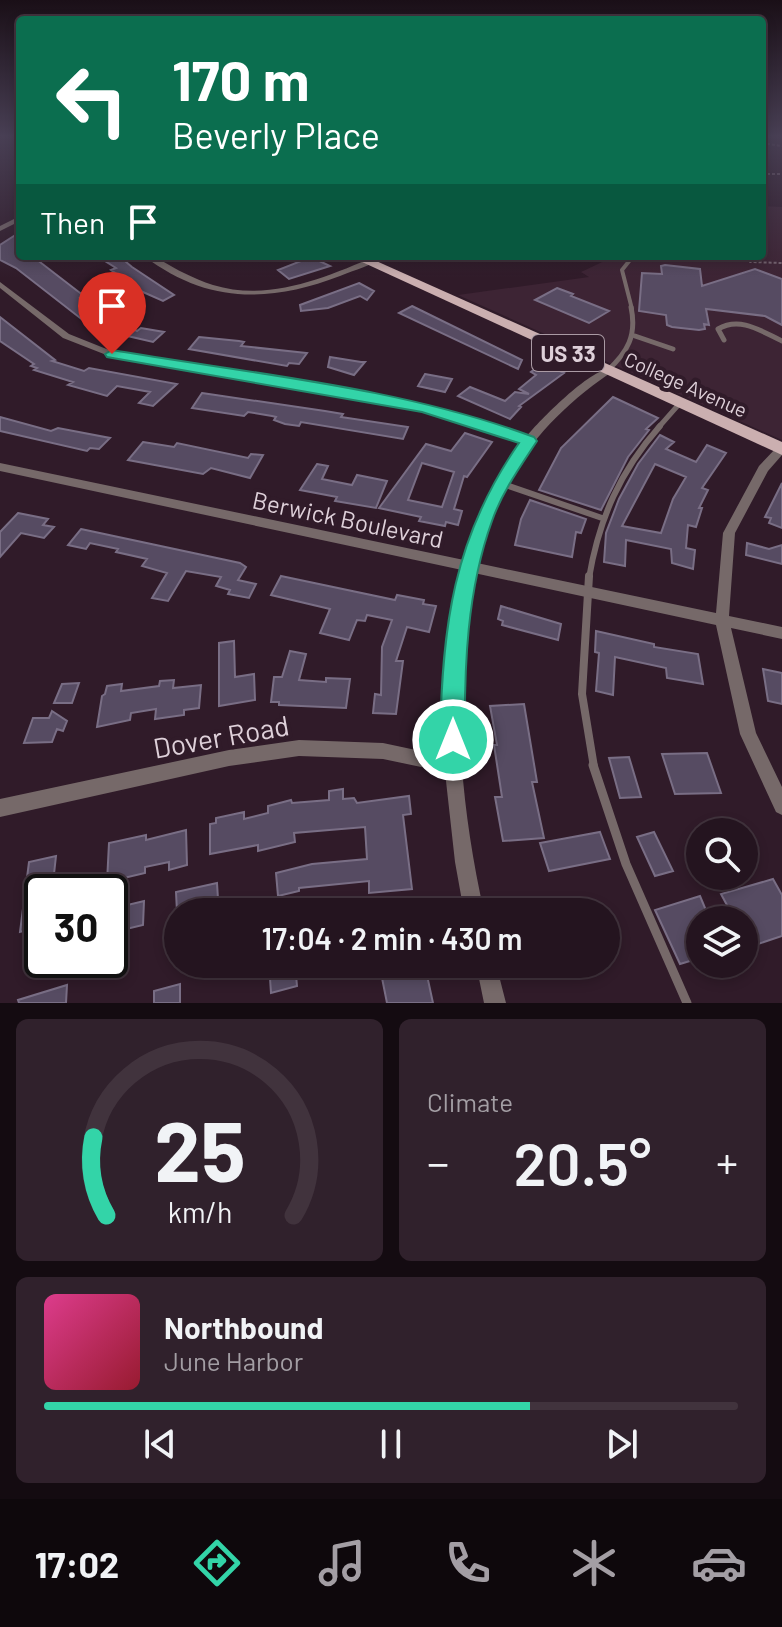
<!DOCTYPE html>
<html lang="en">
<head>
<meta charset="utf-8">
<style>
  body { margin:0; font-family:Barlow,sans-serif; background:#30212c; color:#f1f3f6; height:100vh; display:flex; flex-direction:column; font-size:30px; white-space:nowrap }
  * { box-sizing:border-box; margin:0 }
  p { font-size:26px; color:#a39ea4 }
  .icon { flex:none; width:44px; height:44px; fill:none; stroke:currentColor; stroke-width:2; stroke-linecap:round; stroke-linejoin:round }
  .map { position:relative; height:1003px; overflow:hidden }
  .drawer { display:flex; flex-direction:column; gap:16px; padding:16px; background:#140b11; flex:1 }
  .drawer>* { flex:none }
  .top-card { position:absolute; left:16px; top:16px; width:750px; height:244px; border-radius:8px; box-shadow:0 4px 12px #0003,0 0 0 2px #41333d; background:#0b6e4f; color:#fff; overflow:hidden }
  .tools { position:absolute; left:686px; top:818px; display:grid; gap:16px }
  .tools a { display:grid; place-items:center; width:72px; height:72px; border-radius:50%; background:#24141f; box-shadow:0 4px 12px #0003,0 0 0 2px #41333d; font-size:40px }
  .speed { position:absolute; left:24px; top:874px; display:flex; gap:16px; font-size:40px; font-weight:700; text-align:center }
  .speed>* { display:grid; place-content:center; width:104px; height:104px; border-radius:50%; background:#24141f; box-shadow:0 4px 12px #0003,0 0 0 2px #41333d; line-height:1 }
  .speed .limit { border:4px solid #111; border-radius:12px; background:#fff; color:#111 }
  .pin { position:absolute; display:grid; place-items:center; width:68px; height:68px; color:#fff; margin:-82px -34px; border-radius:50% 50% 50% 0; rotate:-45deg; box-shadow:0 0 8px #0007 }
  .pin .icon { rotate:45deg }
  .me { position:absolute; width:88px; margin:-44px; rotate:0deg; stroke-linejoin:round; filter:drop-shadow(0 0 6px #0008) }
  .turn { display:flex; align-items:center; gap:28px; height:168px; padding:0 24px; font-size:36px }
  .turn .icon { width:104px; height:104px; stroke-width:2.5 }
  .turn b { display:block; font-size:56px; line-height:68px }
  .then { display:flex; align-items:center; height:76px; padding:0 24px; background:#0003; gap:16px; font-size:30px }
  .big { font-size:60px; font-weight:600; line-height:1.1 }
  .drawer .tile { flex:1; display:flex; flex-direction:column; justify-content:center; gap:12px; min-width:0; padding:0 28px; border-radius:12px; background:#30212c }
  .drawer .dial { align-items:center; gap:0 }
  .dial svg { height:208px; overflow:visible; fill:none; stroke:#41333d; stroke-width:7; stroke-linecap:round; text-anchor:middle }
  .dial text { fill:#f1f3f6; stroke:none }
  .song { display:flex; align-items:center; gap:24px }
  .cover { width:96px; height:96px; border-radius:12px; background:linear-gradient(135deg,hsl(330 70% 55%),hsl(350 70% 35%)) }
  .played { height:8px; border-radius:4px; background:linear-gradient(90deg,#33d4a8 70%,#41333d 70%) }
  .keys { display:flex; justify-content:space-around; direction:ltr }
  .heat { display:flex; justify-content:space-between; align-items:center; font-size:44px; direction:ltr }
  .drawer .tiles { flex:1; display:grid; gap:16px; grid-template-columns:1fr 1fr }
  .tile:last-child { grid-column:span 2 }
  .trip { position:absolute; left:164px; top:898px; width:456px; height:80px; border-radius:40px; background:#24141f; box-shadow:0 4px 12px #0003,0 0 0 2px #41333d; font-weight:600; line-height:80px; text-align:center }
  .menu { display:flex; height:128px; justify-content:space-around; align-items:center; background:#0e080c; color:#a39ea4 }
  .menu .icon { width:56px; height:56px }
  .menu .on { color:#33d4a8 }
  .menu b { font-size:36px; color:#f1f3f6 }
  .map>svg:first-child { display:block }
  .built { fill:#3d2434 }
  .building { fill:#564b62; stroke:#796e85; stroke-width:2; fill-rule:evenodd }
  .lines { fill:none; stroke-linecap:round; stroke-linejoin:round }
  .path { stroke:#75636f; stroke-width:2; stroke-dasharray:3 2; stroke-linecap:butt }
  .lane-far4 { stroke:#766969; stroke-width:4 }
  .lane-far3 { stroke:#766969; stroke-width:5 }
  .lane-far2 { stroke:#766969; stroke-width:6 }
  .lane-far1 { stroke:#766969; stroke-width:8 }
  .lane { stroke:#766969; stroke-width:9 }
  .street { fill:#766969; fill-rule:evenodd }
  .primary { fill:#cbafb0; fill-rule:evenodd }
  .route { fill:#33d4a8; stroke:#218a6d; stroke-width:2 }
  .labels { text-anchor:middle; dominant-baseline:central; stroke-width:8; stroke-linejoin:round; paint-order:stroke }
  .far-street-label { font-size:20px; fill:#ded0d9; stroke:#301b29 }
  .shield { fill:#301b29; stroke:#aa9aa4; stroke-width:2 }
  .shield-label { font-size:22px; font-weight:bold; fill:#ded0d9 }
  .street-label { font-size:24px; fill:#ded0d9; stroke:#301b29 }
  .near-street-label { font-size:28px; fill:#ded0d9; stroke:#301b29 }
</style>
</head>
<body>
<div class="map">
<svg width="782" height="1003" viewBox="0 0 782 1003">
  <rect width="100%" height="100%" fill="#301b29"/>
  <!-- built -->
  <path class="built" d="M762,206L782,207V440L458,295L589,277L581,272L615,256H762Z"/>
  <!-- building -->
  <path class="building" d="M20,232V256L30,260L36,259L84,296L80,298L107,320L112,318L137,331L141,328L164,332L153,342L123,335L121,339L84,321L16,268L0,260V245Z
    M119,256L132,267L174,295L163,301L143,292L111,270L116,268L105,261Z
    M311,257L330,266L289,279L278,270Z
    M665,265L700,269L702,286L755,269L782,279V325L765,316L706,309L709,325L704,324L705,329L699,330L672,327L667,325L666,315L639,311L642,273L662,274L661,266Z
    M359,283L374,291L367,300L360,296L328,308L301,311L300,305Z
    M557,288L573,294L571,296L609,311L589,323L535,300Z
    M412,306L522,360L518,369L399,313Z
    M0,317L55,360L52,361L84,371L89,368L177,384L153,406L139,403L150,392L117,386L107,396L68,385L73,382L34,370L37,368L31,366L34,364L0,341Z
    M199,337L239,341L244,342L241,346L307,353L299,364L289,363L287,366L189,349Z
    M330,357L361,362H365L354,375L328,367Z
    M543,363L564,373L519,406L521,407L510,419L458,396L470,387L505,401L515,392L529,394L519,389L536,375L531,372Z
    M425,374L452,379L445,392L418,386Z
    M202,393L325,411L343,414L341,417L408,427L403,439L301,422L299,426L285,424L274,420L276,417L272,416L248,412L244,416L192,408Z
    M613,397L658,418L646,429L649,430L628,457L601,510L539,490L561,448Z
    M0,417L51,431L58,428L110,438L99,449L90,448L87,451L0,431Z
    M465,433L492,442L467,477L464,476L454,509L462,511L458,525L446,522L445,526L419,521L421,517L379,508L426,444L451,451ZM422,463L454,472L442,507L408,500Z
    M660,435L674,442L666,449L696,462L707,445L726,453L702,488L708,490L699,508H702L696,527L688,525L686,548L695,550L693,569L672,563L671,549L626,540L625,566L604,562L606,533L619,499L638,464ZM655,464L686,477L673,499L661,533L622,526Z
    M143,442L174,447L177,443L248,458L251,454L263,455L250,478L211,468L203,474L128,460Z
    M317,464L328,466L322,479L352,485L357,475L387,481L376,508L335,501L337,497L300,490Z
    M782,483V528L769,523L771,518L765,517Z
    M530,500L586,519L581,533L576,532L572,557L515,545L521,519Z
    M18,513L48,519L43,525L54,527L44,538L21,533L0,557V532Z
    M81,529L240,563L246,567L238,580L256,584L249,598L228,594L230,590L216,586L221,577L186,571L168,601L152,598L167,573L142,566L147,559L116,552L118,549L90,543L86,549L68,545Z
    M747,543L769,549L782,545V564L746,555Z
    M281,576L395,600L397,595L424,600L423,604L436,606L429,632L407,627L396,661H403L396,714L373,713L375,694L381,695L382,647L392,620L367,615L365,621L357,620L349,640L320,633L330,609L271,595Z
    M501,606L561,624L558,640L502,625L503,621L498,619Z
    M596,631L654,644V647L698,654L703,684L667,678L666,668L615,657L613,695L596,691L599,653L595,652Z
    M234,641L235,677L254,674L255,700L219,706V643Z
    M290,651L306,654L299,680L326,682V678L350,679L346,708L279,705V702H271L274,677H282Z
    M763,669L782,673V704L768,701Z
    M174,680L173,688L201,685L199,708L184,710V715L155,719L156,709L131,713L130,720L97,727L102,696L105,694L107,686L122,684L121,691L159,686L160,681Z
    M79,683L72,703H54L62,684Z
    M524,704L537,782H532L544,838L503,841L495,797H502L494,745H497L490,706Z
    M52,711L67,721L63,731L57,729L52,742L24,743L33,718H49Z
    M707,753L721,793L675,794L662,754Z
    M629,757L641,797L620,798L609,758Z
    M343,789V799L354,798L357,803L409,796L411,814L403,815L412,889L369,893V881L299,888V891L278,896L276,873L312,864L367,859L365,827L294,833L295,842L258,851V845L210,854V824L216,823V818L244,812V819L268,813V806L291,800L292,803L329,800V791Z
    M186,830L187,865L169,870V862L145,867V873L107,882L109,843L146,835V840Z
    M600,832L610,859L549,871L540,843Z
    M654,832L673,871L655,876L637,837Z
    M56,856L52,892H42V926L20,932L29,862Z
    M773,879L782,895V936L749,947L744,937V920H735L721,894Z
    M217,883L218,899L199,904V909L177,912L176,892Z
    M700,896L710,920H700V958L680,964L655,910Z
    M144,901L143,925L118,931L119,907Z
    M269,964H295L297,986L271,993Z
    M425,966L433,1003H387L382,978Z
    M180,984V1003H154V991Z
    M67,985L66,1003H19L18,1000Z"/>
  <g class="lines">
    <!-- path -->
    <path class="path" d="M762,143L782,146
      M762,174H782
      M746,257L750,262L782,263"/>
    <!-- lane-far4 -->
    <path class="lane-far4" d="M632,309L622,270L630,260L641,256"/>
    <!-- lane-far3 -->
    <path class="lane-far3" d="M635,336L673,349
      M724,340L718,329C740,316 761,331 782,341
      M607,371C628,352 637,335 631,307
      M658,428L680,403"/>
    <!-- lane-far2 -->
    <path class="lane-far2" d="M500,483L602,518
      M589,578C599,519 620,471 660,426"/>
    <!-- lane-far1 -->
    <path class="lane-far1" d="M589,576L582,694L594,767"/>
    <!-- lane -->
    <path class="lane" d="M593,765L626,864L687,1003"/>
    <!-- street -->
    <path class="street" d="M20,216V221L0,231V226Z
      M144,256C159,256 170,267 184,273C193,277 203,282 213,285C269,302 324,278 376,256H386C372,265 355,270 340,276C269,303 207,304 144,256Z
      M0,282L69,334L114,352L377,395L429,406L483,421L526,437C540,420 590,369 610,369V373C537,424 500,477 477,563L716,613L723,533L759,466L777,447L782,446V455L768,471L735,533L729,616L782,627V639L731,628L756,733L782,787V815L776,812L740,734L716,625L474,573C466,602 463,633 461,663C456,748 466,830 484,912H464L455,862L445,772L383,759L299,756L229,766L0,817V799L229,750L299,740L383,743L444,756C442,695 444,629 462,570L0,471V463L464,560C477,518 494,477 522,443L476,426L427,412L377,401L163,367L109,356L63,338L0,288Z
      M476,964H496L506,1003H484Z"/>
    <!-- primary -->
    <path class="primary" d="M349,256H365L782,442V455Z"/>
  </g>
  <!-- sky -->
  <linearGradient id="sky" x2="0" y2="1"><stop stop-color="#1a0f17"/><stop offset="0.49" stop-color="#483f54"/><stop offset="1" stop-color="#483f54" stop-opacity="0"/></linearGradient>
  <rect width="782" height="278" fill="url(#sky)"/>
  <!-- route -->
  <path class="route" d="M112,350C253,374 400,387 534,437L537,441C520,467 502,492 492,521C467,590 464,667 465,740L461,748L453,751L444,748L440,740C442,627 453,538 519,443L422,412L107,357L105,354Z"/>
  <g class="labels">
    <!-- far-street labels -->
    <g class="far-street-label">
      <text transform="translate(686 384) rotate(24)">College Avenue</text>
    </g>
    <!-- shield labels -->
    <rect class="shield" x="532" y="335" width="72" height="36" rx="6"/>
    <g class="shield-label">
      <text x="568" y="353">US 33</text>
    </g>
    <!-- street labels -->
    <g class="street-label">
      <text transform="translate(348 519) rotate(12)">Berwick Boulevard</text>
    </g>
    <!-- near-street labels -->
    <g class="near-street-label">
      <text transform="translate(221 736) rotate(-10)">Dover Road</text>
    </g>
  </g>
</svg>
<div class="tools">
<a><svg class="icon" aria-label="search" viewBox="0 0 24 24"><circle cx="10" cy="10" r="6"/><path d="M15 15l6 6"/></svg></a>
<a><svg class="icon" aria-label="layers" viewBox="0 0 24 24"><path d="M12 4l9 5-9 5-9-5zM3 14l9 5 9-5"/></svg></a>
</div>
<div class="speed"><div class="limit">30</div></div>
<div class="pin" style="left:112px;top:354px;background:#d93025"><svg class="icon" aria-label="arrive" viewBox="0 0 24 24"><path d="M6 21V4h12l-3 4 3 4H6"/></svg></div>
<svg class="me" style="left:453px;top:740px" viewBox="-20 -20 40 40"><circle r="17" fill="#33d4a8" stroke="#fff" stroke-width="3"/><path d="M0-11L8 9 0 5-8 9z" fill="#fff"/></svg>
<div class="trip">17:04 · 2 min · 430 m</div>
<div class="top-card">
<div class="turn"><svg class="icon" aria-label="left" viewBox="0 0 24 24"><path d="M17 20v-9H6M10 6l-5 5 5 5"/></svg><div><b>170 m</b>Beverly Place</div></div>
<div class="then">Then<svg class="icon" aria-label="arrive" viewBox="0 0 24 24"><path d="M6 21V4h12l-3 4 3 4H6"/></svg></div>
</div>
</div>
<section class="drawer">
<div class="tiles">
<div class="tile dial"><svg viewBox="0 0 100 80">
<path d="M14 69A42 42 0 1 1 86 69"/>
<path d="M14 69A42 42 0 0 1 9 39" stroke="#33d4a8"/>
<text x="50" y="56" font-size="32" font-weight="700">25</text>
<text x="50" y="72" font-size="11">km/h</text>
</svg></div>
<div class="tile"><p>Climate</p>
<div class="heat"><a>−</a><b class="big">20.5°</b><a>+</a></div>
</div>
<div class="tile">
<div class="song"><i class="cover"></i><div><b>Northbound</b><p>June Harbor</p></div></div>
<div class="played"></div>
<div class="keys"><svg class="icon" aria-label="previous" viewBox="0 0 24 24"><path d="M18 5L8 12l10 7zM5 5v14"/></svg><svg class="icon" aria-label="pause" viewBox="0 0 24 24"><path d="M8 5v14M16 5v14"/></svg><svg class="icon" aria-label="next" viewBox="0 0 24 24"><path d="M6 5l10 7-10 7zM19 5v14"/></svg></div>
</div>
</div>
</section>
<nav class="menu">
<b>17:02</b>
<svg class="icon on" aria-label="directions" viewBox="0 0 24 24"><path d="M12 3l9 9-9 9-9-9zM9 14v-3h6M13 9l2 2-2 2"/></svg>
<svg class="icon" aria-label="music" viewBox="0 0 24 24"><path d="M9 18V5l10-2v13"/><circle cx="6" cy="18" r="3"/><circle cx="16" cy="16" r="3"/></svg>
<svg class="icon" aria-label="phone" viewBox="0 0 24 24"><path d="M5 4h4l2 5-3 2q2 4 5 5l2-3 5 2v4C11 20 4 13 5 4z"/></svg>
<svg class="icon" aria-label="climate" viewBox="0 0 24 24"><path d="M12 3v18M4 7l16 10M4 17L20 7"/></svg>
<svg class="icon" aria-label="car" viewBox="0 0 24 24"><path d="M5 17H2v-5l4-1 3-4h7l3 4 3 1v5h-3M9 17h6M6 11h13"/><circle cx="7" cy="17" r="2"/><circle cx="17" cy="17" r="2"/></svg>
</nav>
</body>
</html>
